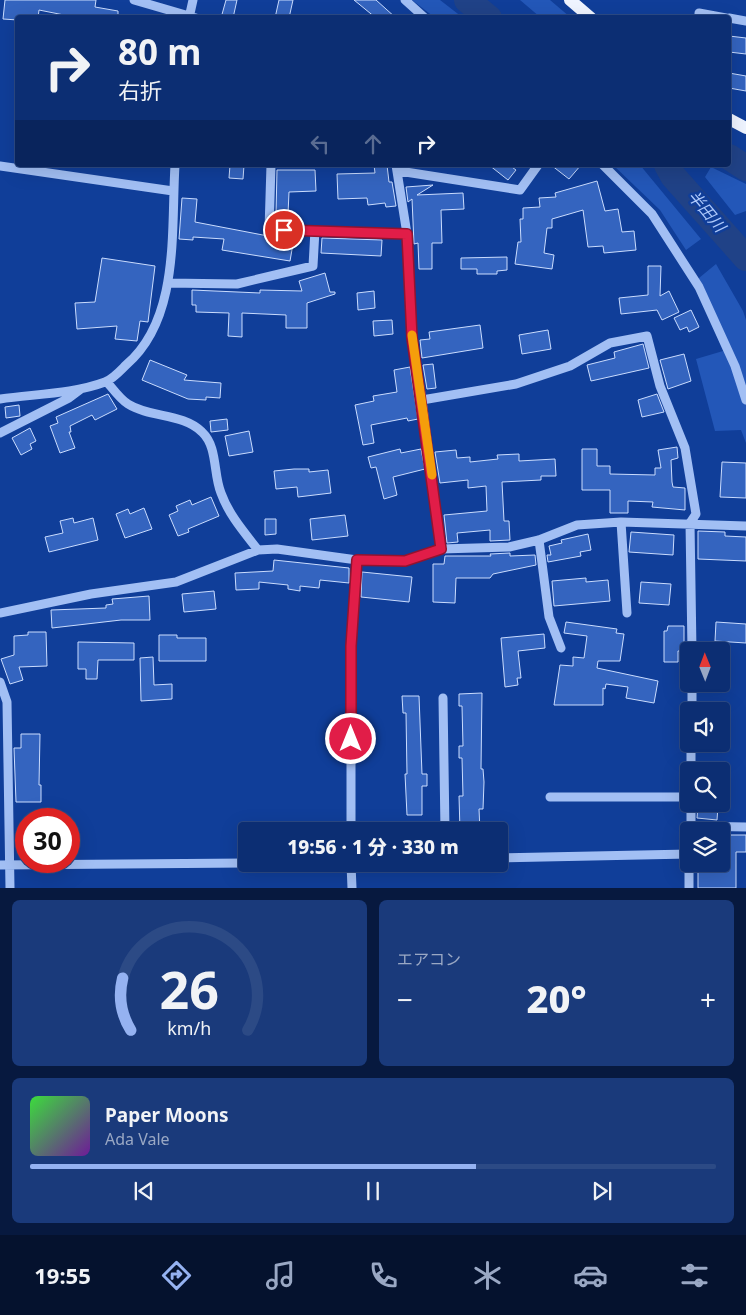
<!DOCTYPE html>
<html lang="ja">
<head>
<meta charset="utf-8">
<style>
  body { margin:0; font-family:"Noto Sans","Noto Sans JP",sans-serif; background:#1a3a7b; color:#f1f3f6; height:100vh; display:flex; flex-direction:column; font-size:19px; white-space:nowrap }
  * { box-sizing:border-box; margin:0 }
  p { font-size:16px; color:#9aa8c4 }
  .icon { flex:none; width:28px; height:28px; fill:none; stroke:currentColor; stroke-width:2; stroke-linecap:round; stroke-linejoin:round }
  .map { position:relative; height:888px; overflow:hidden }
  .details { display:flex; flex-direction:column; gap:12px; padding:12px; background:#07193f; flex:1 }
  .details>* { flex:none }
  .guide { position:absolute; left:15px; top:15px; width:716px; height:152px; border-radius:5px; box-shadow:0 5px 20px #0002,0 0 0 1px #2c4a85; background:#0c2e73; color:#f1f3f6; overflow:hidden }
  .needle { width:32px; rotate:359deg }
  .controls { position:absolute; left:680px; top:642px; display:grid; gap:10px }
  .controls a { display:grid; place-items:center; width:50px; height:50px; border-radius:5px; background:#0c2e73; box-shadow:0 5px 20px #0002,0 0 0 1px #2c4a85; font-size:25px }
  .speed { position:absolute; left:15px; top:808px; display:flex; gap:10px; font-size:25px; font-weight:700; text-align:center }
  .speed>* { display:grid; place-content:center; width:65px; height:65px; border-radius:50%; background:#0c2e73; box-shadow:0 5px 20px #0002,0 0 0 1px #2c4a85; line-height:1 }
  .speed .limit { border:8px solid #d22; background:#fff; color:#111 }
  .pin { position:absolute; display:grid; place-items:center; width:42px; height:42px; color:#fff; margin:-21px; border:2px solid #fff; border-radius:50%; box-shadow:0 1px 5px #0007 }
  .me { position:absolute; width:55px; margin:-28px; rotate:0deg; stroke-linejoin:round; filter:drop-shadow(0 0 4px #0008) }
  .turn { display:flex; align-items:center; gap:18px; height:105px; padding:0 20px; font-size:22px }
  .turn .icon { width:65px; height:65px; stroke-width:2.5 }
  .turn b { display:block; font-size:35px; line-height:42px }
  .lanes { display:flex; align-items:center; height:48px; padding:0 20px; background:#0003; justify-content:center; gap:25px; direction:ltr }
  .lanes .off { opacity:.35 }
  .big { font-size:38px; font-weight:800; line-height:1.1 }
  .details .card { flex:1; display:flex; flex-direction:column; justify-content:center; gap:8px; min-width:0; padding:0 18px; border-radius:8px; background:#1a3a7b }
  .details .dial { align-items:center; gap:0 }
  .dial svg { height:130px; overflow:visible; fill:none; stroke:#2c4a85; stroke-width:7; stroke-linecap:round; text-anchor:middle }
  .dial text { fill:#f1f3f6; stroke:none }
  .song { display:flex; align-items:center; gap:15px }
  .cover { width:60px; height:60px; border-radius:8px; background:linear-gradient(135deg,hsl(120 70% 55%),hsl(280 70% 35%)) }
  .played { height:5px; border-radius:2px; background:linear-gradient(90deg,#95b2f1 65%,#2c4a85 65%) }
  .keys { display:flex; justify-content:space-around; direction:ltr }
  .heat { display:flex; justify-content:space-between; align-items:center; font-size:28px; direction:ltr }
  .details .tiles { flex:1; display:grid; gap:12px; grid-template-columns:1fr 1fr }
  .card:last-child { grid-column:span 2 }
  .trip { position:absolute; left:238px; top:822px; width:270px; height:50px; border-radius:5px; background:#0c2e73; box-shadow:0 5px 20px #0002,0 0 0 1px #2c4a85; font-weight:800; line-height:50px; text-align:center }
  .tab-bar { display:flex; height:80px; justify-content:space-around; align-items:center; background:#05122e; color:#9aa8c4 }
  .tab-bar .icon { width:35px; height:35px }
  .tab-bar .current { color:#95b2f1 }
  .tab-bar b { font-size:22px; color:#f1f3f6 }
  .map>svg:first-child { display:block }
  .green { fill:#2357b8 }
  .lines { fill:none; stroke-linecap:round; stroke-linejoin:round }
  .river { stroke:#204287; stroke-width:26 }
  .building { fill:#3464bf; stroke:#cadcfe }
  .minor { stroke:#a2bff4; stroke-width:9 }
  .major { stroke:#eff4ff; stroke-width:12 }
  .route-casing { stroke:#92132f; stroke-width:12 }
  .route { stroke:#e11d48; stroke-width:9 }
  .slow { stroke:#f59e0b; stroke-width:9 }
  .labels { text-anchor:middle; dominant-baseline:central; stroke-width:5; stroke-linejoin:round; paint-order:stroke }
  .water-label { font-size:16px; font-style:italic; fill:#aec9fb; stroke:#103e99 }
</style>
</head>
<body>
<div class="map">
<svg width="746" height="888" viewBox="0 0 746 888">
  <rect width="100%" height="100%" fill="#103e99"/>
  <!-- green -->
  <path class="green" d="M412,0H440L462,17H434Z
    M520,0H550L570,17H540Z
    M613,165H640L701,239L686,250L660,210Z
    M711,167L746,184V211L735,215L705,177Z
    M716,264L743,311L746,320V443L741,430L715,431L696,359L723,351L699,292V278Z"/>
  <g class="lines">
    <!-- river -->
    <path class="river" d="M467,0L489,18
      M729,157L746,168
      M667,165L673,176L746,258"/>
  </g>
  <!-- building -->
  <path class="building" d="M5,0H96L95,7L118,11V18H79L39,10L38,18H18V20L3,19Z
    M226,0H237L233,18H221Z
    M279,0H293L289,18H275Z
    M354,0H376L396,18H376Z
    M729,36L746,38V54L729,52Z
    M729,73L746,76V91L729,88Z
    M230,165H244L243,179L229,178Z
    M374,165H387L389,182H392L396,206L386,207L385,203L368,205L367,198L338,199L337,174L375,173Z
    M489,165H509L516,170L508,180Z
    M551,165H581L569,179Z
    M277,170H315L316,191L289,192L288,214H276Z
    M597,181L605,211L618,209L622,232L634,231L636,250L604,253L603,246L588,247L583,210L552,219V228H547L544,253L554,255L552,269L515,264L518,242H521L520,219H523V208L540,207L539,198L556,197L555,193Z
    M433,185L417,195L463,193L464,209L441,210L442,243H432V269H419L418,243L414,244L412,199L408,202L406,187Z
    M182,198L197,199L195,222L268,236L294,238L290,261L222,250L224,239L193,237V240L179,239Z
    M322,238L382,240L381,256L321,253Z
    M507,257V270L497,271V274H477V269H461V258Z
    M102,258L155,266L148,322L140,321L137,341L115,339L117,326L77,329L75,303L95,302Z
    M648,266H661L660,296L669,291L679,312L662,320L657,310L621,314L619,298L648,295Z
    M325,273L330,292H335V294L307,303V328H286V315L242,313V337L228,336L229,313L196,312V305H192V290L260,293V290L302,291L299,281Z
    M374,291L375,308L358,310L357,293Z
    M691,310L699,327L689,332L687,327L680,330L674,318Z
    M392,320L393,334L374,336L373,321Z
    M480,325L483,348L422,358L420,340L430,339L429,332Z
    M548,330L551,349L522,354L519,335Z
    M643,344L649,368L591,381L587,365L615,358L614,352Z
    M684,354L691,381L668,389L660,360Z
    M150,360L187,375L184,380L221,383L220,398L206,397V400L188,399L142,380Z
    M433,364L436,388L427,389L423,365Z
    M410,367L418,419L408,421L407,418L371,425L374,443L363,445L355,405L374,401L373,396L397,392L394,370Z
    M108,394L117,409L95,420L92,415L70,426L71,432H69L75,448L60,453L50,426L58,423L56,417Z
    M657,394L664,412L642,417L638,400Z
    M19,405L20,416L6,418L5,407Z
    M227,419L228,430L211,432L210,421Z
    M30,428L36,441L30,444L32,449L21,455L12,438Z
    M249,431L253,452L229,456L225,436Z
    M677,447L678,458L671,460L672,482L673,487L685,488V510L652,507L653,502L628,501V513H610V490H582V449H597V466H610V474L655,475V468H661L658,450Z
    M400,449L401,453L421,449L425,469L393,477L397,495L384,499L376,467L371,468L368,457Z
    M456,450L457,458L470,457V462L498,459L497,455L519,454V461L555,459L556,476H541V480L502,482L504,521H509L510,540L490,541V530L457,533L458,542L447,543L444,515L487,511L486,486L468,488V480L440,483L435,452Z
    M722,462L746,463V498L720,497Z
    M294,469H309V472L328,470L331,493L298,497L297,487L276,489L274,471Z
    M211,497L219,516L188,529L189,532L178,536L169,515L178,511L176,506L190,500L192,505Z
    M144,508L152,529L125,538L116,514L128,509L130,514Z
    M345,515L348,536L312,540L310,519Z
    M73,518L74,523L93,518L98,540L49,552L45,537L63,533L60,521Z
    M265,519H276V534L265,535Z
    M698,531L725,532V536L746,537V561L698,559Z
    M631,532L674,535L673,555L629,552Z
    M588,534L591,550L580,552L581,556L548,562L547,555H551L549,546L562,543L561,540Z
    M510,553V556L535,555L536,565L493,574L490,578H456L455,603L433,602V564H444L445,556H491L490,554Z
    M274,560L349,568V583L320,580L319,588L300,586V591L288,589V585L259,582V589L236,590L235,573L273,571Z
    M362,572L412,577L409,602L361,597Z
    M586,578V582L608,580L610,601L554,606L552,581Z
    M641,582L671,584L669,605L639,603Z
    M214,591L216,609L184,612L182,594Z
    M149,596L150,620H121L52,628L51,610L106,608V605L113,604L112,599Z
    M566,622L617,629L616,633L624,634L620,661H598L597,668L658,681L654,703L626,698L628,687L606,684L605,689L603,688V705H554L560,665L573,666V657L584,658L587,636L564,633Z
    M716,622L746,624V643L715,641Z
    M668,626H684V651H678V662H664V631H667Z
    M28,632H46L47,666L19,667L23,680L10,684L1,659L14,655V636L28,635Z
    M544,634L545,648L518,651L521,678H517L518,685L505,687L501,638Z
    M159,635H177V638H206V661H159Z
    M78,642L134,643V660H98L97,679H86V669H78Z
    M153,657L154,685L172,684V699L141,701L140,658Z
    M482,693L481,769H483L484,782L483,809H479L480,831H460L459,796H463L462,758H459V746H463L462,706H459V694Z
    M402,696H419L422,774H427V786H422V815H407L405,774H407L406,713H403Z
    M21,734H40L39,785H41V802H16L14,748H21Z
    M698,806L718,807L717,820L697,818Z
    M721,835H746V852H736V888H698V864H721Z"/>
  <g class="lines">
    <!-- minor -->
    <path class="minor" d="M134,0L196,18
      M405,0L425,18
      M189,18L193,0
      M699,18V13L726,18
      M729,18L746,21
      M271,165L269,230L407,234
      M396,165L407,234L412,338L422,400L441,549
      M603,165L652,214L699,287L735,366L746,400
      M0,166L173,191
      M399,171L520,190L538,165
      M168,283L237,284L313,266L315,230
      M107,382C113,389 120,399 128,404C150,418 183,413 202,432C218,447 213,474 221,493C229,515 244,532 258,550
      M0,399C34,394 73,394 105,382C113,379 120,371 126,365C180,319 171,231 175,165
      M422,400L516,384L570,366L610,343L647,336L660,386L685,448L696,514L690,523L692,651
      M0,433L69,398L81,389
      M621,522L627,613
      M539,540L549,617L561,648
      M0,613L91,594L176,582L258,550L277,549L357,560L405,561L441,549L509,547L539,540L577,525L621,522L746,526
      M0,682L7,702L10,888
      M443,698L445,831
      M692,711V684
      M691,771V744
      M550,797H689
      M691,826L746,827
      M351,831V646L357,560
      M691,831V804
      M499,858L689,854
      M351,864L352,888
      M0,865L246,863
      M689,888V864"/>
    <!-- major -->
    <path class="major" d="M570,0L591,18
      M729,119L746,128"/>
  </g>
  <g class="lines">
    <defs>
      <path id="route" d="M284,230L407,234L412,338L441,549L405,561L357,560L351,646V739"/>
    </defs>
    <!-- route casing -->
    <use href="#route" class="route-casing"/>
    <!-- route -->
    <use href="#route" class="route"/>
    <!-- slow -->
    <path class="slow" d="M412,335L432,475"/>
  </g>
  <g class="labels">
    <!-- water labels -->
    <g class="water-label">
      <text transform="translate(707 211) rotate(50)">半田川</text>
    </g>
  </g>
</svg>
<div class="controls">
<a><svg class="needle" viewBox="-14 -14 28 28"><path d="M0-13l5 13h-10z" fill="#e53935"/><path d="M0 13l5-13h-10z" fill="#9aa8c4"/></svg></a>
<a><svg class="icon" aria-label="sound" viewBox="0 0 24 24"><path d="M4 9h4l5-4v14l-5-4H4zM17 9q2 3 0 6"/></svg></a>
<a><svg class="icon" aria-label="search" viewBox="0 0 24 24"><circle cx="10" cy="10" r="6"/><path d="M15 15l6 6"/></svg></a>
<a><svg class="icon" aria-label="layers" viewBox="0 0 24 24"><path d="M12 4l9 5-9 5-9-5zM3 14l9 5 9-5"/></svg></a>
</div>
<div class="speed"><div class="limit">30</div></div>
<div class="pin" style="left:284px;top:230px;background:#d93025"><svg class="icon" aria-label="arrive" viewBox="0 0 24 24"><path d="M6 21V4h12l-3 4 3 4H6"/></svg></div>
<svg class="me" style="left:351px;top:739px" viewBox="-20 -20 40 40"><circle r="17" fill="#e11d48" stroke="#fff" stroke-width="3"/><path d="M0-11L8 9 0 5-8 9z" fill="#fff"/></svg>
<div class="trip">19:56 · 1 分 · 330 m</div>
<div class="guide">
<div class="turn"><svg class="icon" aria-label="right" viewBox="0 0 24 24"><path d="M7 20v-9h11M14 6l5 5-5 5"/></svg><div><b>80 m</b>右折</div></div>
<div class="lanes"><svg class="icon off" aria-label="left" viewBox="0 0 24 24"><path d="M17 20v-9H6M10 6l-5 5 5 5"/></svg><svg class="icon off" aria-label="ahead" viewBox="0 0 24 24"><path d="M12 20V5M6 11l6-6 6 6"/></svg><svg class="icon" aria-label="right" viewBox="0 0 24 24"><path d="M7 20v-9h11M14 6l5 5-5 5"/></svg></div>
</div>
</div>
<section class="details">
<div class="tiles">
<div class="card dial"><svg viewBox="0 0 100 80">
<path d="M14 69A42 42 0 1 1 86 69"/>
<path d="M14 69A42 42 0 0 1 9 37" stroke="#95b2f1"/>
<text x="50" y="56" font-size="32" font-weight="700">26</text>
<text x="50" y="72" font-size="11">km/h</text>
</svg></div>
<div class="card"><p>エアコン</p>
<div class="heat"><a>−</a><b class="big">20°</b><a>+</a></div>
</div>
<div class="card">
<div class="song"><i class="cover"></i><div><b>Paper Moons</b><p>Ada Vale</p></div></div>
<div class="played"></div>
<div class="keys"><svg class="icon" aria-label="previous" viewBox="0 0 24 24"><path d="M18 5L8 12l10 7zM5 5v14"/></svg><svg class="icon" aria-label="pause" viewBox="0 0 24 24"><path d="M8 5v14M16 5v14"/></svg><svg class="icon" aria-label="next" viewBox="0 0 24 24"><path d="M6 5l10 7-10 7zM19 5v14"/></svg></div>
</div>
</div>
</section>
<nav class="tab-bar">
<b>19:55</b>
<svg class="icon current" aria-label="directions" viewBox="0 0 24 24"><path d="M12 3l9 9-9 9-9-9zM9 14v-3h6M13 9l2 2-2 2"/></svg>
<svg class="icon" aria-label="music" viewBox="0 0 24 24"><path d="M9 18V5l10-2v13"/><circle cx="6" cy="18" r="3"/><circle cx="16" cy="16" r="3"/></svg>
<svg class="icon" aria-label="phone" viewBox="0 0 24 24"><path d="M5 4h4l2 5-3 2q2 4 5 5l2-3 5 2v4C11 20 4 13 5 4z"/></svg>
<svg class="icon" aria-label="climate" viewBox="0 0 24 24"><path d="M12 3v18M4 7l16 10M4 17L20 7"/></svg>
<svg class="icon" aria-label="car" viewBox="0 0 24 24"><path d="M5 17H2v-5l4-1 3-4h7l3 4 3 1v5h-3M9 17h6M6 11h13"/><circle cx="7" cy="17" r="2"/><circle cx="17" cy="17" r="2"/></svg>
<svg class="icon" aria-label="filters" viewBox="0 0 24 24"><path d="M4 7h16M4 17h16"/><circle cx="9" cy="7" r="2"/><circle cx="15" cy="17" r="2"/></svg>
</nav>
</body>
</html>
